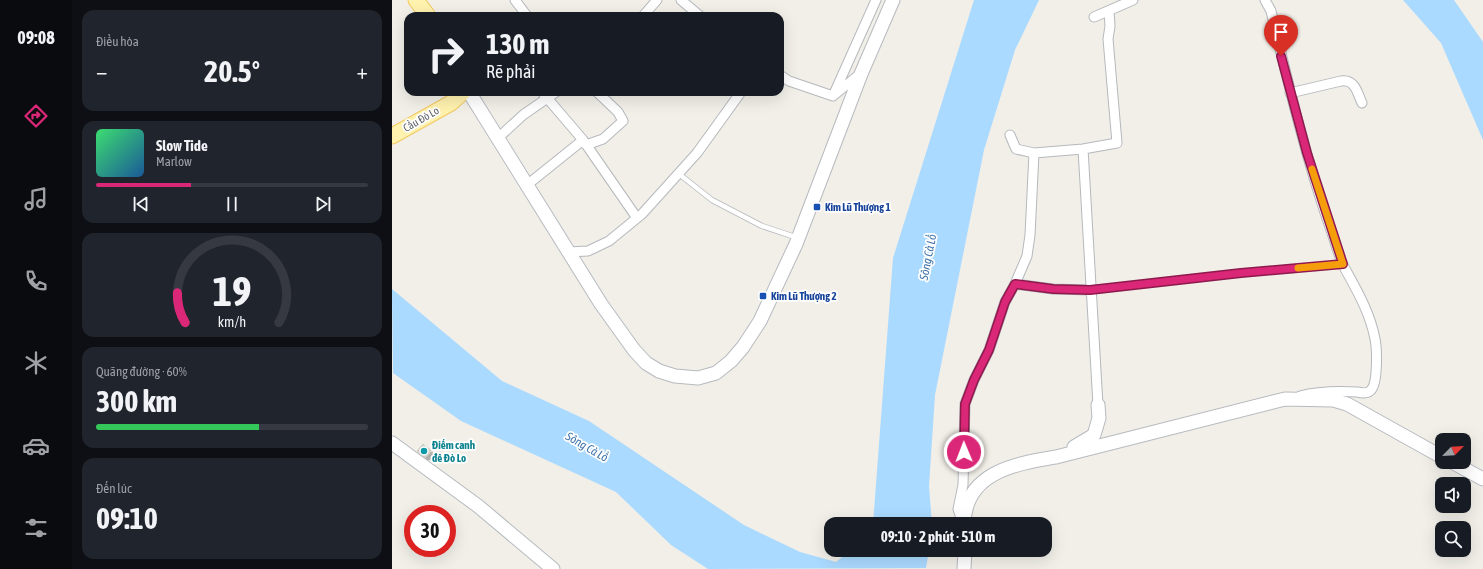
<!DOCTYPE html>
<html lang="vi">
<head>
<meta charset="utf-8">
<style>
  body { margin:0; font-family:"Asap Condensed",sans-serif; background:#20242c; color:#f1f3f6; height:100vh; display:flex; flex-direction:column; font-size:15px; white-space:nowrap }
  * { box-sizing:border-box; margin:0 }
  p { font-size:13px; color:#9ea1a6 }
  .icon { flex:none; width:22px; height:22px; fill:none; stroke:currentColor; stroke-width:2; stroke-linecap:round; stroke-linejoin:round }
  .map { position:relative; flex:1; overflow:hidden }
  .panel { display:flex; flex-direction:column; gap:10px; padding:10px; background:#0d0f14; width:320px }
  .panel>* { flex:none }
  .banner { position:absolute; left:12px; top:12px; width:380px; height:84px; border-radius:12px; box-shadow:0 4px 16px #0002; background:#171b24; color:#f1f3f6; overflow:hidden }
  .needle { width:26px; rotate:66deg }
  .tools { position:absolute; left:1043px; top:433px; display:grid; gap:8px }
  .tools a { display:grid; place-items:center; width:36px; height:36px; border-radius:8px; background:#171b24; box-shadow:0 4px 16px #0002; font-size:20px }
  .speed { position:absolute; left:12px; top:505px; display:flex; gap:8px; font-size:20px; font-weight:700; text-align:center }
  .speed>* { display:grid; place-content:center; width:52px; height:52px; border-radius:50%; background:#171b24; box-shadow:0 4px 16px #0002; line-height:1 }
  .speed .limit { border:6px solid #d22; background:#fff; color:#111 }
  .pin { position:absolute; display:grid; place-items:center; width:34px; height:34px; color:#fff; margin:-41px -17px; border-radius:50% 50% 50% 0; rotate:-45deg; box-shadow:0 0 4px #0007 }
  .pin .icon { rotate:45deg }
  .me { position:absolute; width:44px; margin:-22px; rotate:359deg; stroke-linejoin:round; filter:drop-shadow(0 0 3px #0008) }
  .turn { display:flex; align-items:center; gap:14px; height:84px; padding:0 16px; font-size:18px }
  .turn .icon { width:52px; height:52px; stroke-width:2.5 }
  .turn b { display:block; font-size:28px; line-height:34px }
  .big { font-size:30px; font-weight:700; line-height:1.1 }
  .panel .card { flex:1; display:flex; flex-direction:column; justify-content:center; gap:6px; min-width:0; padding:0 14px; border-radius:12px; background:#20242c }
  .panel .dial { align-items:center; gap:0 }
  .dial svg { height:104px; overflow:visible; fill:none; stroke:#363941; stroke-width:7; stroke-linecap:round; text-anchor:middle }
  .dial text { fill:#f1f3f6; stroke:none }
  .song { display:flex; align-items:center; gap:12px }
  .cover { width:48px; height:48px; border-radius:6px; background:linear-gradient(135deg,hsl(140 70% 55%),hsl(210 70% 35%)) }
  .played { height:4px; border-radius:2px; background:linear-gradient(90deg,#db2777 35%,#363941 35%) }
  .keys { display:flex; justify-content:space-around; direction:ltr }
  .heat { display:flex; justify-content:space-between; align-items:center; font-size:22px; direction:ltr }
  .charge { height:6px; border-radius:3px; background:linear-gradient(90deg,#34c759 60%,#363941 0) }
  .trip { position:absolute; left:432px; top:517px; width:228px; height:40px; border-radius:12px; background:#171b24; box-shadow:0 4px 16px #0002; font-weight:700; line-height:40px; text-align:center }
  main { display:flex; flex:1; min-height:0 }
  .menu { display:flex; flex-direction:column; width:72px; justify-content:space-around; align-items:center; background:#090b0e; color:#9ea1a6 }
  .menu .icon { width:28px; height:28px }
  .menu .selected { color:#db2777 }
  .menu b { font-size:18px; color:#f1f3f6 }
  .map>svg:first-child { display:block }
  .water { fill:#aadaff }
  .building { fill:#cccac5; stroke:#d6d1c6; filter:url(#shadow) }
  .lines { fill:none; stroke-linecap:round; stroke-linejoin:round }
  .lane-casing { stroke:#b5b8bc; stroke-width:6 }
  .street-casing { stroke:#b5b8bc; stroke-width:11 }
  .secondary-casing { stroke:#b6babf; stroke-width:15 }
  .primary-casing { stroke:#f2c960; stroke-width:17 }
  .lane { stroke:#fff; stroke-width:4.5 }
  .street { stroke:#fff; stroke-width:9 }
  .secondary { stroke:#fff; stroke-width:13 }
  .primary { stroke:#fff2af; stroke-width:15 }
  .route-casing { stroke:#8e194d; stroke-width:10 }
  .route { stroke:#db2777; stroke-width:7 }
  .slow { stroke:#f59e0b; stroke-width:7 }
  .transit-dot { fill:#1a4fb4; stroke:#fff; stroke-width:1.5 }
  .culture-dot { fill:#0f9aa8; stroke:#fff; stroke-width:1.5 }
  .labels { text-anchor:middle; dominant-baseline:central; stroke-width:3.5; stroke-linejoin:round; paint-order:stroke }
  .street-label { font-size:11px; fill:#5f6368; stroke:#fff }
  .transit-label { font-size:11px; font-weight:bold; fill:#164399; stroke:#fff; text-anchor:start }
  .culture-label { font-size:11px; font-weight:bold; fill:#0d838f; stroke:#fff; text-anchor:start }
  .water-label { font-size:12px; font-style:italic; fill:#4174aa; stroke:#fff }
</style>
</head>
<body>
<main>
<nav class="menu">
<b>09:08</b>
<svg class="icon selected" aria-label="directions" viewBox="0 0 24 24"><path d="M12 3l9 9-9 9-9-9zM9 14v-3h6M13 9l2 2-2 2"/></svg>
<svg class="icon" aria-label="music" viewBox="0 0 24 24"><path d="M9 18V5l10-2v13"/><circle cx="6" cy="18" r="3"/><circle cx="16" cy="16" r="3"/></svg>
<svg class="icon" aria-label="phone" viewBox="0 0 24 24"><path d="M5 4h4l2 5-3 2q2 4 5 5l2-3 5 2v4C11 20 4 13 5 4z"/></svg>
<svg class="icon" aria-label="climate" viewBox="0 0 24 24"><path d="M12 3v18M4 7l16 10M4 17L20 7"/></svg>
<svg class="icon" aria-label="car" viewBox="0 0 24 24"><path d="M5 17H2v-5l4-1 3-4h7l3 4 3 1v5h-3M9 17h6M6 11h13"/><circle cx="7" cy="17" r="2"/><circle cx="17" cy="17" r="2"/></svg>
<svg class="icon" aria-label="filters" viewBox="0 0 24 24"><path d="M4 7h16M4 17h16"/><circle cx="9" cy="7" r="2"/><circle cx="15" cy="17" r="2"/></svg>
</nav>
<section class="panel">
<div class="card"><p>Điều hòa</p>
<div class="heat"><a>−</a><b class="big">20.5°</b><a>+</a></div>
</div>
<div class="card">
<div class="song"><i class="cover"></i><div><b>Slow Tide</b><p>Marlow</p></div></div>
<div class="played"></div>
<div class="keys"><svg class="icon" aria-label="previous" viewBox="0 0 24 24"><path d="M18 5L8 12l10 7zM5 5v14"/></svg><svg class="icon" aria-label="pause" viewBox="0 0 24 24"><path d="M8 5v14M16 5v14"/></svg><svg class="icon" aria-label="next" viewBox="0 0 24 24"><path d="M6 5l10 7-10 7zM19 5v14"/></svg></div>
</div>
<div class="card dial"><svg viewBox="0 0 100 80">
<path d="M14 69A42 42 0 1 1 86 69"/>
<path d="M14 69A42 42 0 0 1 8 46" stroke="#db2777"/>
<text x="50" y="56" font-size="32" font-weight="700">19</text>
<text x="50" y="72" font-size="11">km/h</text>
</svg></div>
<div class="card"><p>Quãng đường · 60%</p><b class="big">300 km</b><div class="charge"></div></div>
<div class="card"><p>Đến lúc</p><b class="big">09:10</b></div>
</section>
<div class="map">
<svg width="1091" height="569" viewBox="0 0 1091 569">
  <defs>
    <filter id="shadow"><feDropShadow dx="3.5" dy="3.5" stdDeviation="0" flood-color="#0004"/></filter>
  </defs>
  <rect width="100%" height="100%" fill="#f1efe8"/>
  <!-- water -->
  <path class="water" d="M582,0H647L623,50L592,150L543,395L537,486L540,524H481L501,258Z
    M1011,0H1062L1091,42V140L1049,43Z
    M0,289L110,381L197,421L352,525L408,552L444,562L459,550H537L534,568L316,569L279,545L224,492L69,421L1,373Z"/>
  <!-- building -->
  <path class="building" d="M31,444L39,451L33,458L25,451Z"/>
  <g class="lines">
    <defs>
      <path id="lane" d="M287,174L320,200L370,226L406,238
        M698,290L849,273L951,264"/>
      <path id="street" d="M123,0L135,16
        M289,0L308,16
        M873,0L879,11C897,87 915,163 941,236C944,245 947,256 951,265C964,289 978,312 983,339C985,349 986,383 979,390C976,394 970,393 965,392C946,391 927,391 908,396
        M251,16L265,0
        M702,17L741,0
        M388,75L397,81L441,96
        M150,92L191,140L245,218
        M898,93L949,81C963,79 965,92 970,103
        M442,95L468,74
        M441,96L484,0
        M618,135L624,149L642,153L691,149L725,143L716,39L718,26L717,11
        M106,138L131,115L164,92
        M194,145L211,139L231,121L226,112L205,92
        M691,149L706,405
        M642,153L638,235L635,256L623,284L661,289L698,290
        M135,185L191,140
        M177,252L196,251L217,241L250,214L305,153L349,92
        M571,524L566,509L571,485L573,404L582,380L597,350L613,302L623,284"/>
      <path id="secondary" d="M77,92L209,304L242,350L254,363L267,371L283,376L306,378L324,373L339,361L351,347L368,321L404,244L469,74L501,0
        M0,443L86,506L161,569
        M682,447L702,435L707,418L706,405
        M1060,462L1091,479
        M572,524C573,472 623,464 664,457L893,399L941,400L955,404L1050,457
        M572,569L573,550"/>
      <path id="primary" d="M24,0L36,16
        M0,136L59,103L71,92"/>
    </defs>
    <!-- lane casing -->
    <use href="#lane" class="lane-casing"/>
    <!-- street casing -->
    <use href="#street" class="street-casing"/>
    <!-- secondary casing -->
    <use href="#secondary" class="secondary-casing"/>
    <!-- primary casing -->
    <use href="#primary" class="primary-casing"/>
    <!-- lane -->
    <use href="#lane" class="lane"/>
    <!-- street -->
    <use href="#street" class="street"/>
    <!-- secondary -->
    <use href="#secondary" class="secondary"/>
    <!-- primary -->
    <use href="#primary" class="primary"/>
  </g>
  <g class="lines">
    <defs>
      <path id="route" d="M572,452L573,404L582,380L597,350L613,302L623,284L661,289L698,290L849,273L951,264L915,153L889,56"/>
    </defs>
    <!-- route casing -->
    <use href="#route" class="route-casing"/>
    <!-- route -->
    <use href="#route" class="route"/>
    <!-- slow -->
    <path class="slow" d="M906,268L951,264L920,169"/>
  </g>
  <!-- markers -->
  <g class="transit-dot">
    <rect x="421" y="203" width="8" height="8" rx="2"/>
    <rect x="367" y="292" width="8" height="8" rx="2"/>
  </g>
  <circle class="culture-dot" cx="32" cy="451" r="4"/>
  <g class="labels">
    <!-- street labels -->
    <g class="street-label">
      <text transform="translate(29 119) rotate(-30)">Cầu Đò Lo</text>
    </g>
    <!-- transit labels -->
    <g class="transit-label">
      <text x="433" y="207">Kim Lũ Thượng 1</text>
      <text x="379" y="296">Kim Lũ Thượng 2</text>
    </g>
    <!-- culture labels -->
    <g class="culture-label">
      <text x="40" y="445">Điếm canh<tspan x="40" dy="13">đê Đò Lo</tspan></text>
    </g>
    <!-- water labels -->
    <g class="water-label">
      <text transform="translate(536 257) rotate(-79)">Sông Cà Lồ</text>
      <text transform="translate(195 447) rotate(30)">Sông Cà Lồ</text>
    </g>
  </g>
</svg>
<div class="tools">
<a><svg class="needle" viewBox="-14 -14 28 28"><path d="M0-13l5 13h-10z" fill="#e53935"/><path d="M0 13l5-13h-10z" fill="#9ea1a6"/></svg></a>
<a><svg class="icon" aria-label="sound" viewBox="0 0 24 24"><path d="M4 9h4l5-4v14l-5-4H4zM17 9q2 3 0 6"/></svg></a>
<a><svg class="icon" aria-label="search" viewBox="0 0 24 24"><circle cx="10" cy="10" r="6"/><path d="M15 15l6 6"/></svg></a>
</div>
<div class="speed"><div class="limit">30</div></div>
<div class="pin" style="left:889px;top:56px;background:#d93025"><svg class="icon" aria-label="arrive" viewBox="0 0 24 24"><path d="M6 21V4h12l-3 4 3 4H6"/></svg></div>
<svg class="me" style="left:572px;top:452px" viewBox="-20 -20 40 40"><circle r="17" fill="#db2777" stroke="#fff" stroke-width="3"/><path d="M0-11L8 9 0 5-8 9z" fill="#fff"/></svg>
<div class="trip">09:10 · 2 phút · 510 m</div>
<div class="banner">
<div class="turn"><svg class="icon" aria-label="right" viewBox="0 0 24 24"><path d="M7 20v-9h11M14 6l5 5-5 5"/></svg><div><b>130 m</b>Rẽ phải</div></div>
</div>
</div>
</main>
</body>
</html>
